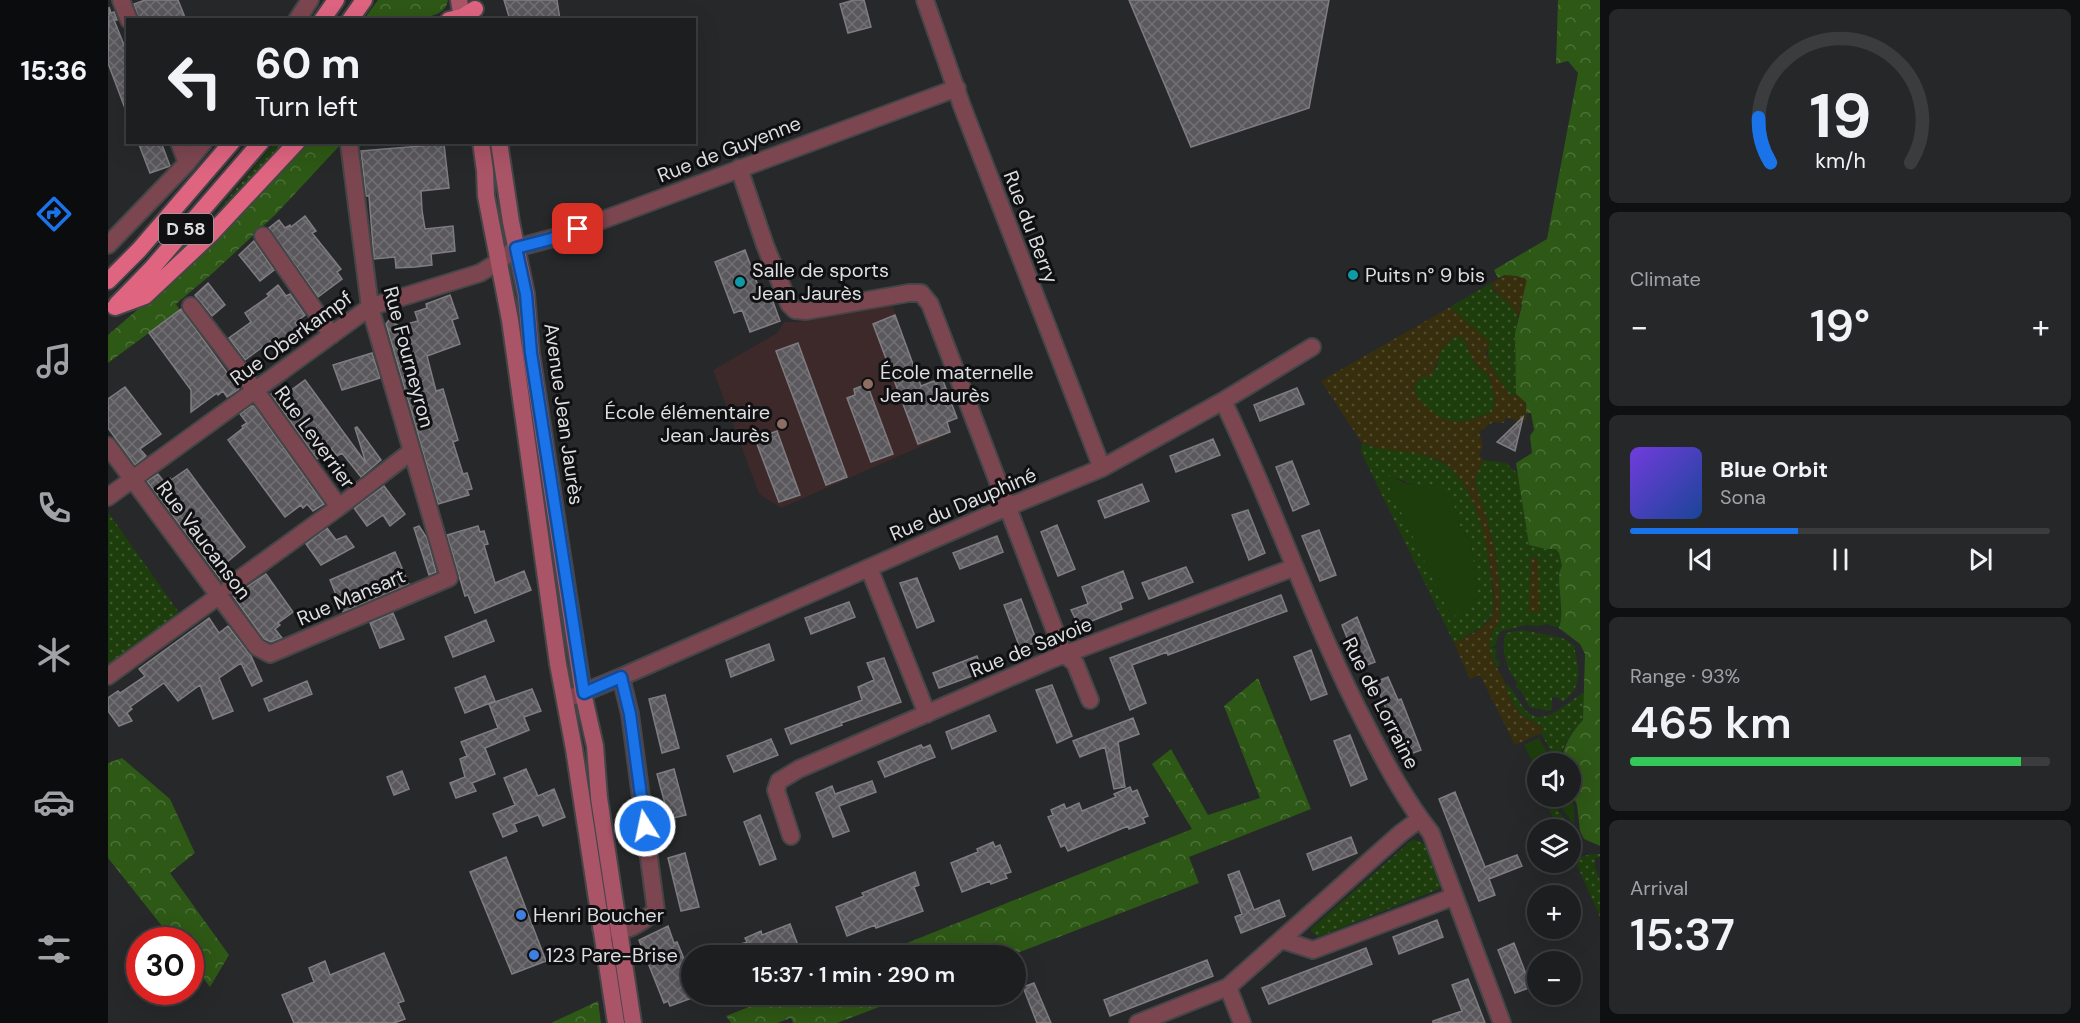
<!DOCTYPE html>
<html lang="en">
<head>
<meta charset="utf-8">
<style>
  body { margin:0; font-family:"DM Sans",sans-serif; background:#252729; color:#f1f3f6; height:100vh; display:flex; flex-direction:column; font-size:22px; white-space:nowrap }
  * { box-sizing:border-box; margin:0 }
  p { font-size:20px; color:#a0a2a5 }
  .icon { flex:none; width:33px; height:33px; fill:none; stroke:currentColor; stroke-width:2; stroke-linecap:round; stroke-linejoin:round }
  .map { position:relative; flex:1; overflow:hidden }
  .details { display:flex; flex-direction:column; gap:9px; padding:9px; background:#0f1012; width:480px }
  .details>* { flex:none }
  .guide { position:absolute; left:18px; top:18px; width:570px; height:126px; border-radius:0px; box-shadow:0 6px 24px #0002,0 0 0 2px #3a3c3e; background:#1c1e20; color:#f1f3f6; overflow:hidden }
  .tools { position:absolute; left:1419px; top:753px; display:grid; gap:12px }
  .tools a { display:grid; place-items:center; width:54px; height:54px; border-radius:50%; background:#1c1e20; box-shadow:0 6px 24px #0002,0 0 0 2px #3a3c3e; font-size:30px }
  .speed { position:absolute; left:18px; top:927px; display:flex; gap:12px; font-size:30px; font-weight:700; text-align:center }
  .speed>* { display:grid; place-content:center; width:78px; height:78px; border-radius:50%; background:#1c1e20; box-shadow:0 6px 24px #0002,0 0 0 2px #3a3c3e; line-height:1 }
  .speed .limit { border:9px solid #d22; background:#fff; color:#111 }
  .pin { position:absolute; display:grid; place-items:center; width:51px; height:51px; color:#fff; margin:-26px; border-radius:12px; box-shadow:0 3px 9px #0006 }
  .me { position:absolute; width:66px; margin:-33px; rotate:350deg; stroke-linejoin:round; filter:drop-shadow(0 0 4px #0008) }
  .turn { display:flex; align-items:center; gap:21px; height:126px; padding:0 30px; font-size:27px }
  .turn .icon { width:78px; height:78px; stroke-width:2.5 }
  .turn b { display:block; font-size:42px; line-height:51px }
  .big { font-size:45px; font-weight:600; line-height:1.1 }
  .details .tile { flex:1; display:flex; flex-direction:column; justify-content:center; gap:9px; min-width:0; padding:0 21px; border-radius:9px; background:#252729 }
  .details .dial { align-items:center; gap:0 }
  .dial svg { height:156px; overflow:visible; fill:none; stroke:#3a3c3e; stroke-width:7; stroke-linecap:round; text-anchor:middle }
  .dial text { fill:#f1f3f6; stroke:none }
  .song { display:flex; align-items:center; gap:18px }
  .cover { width:72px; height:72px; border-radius:9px; background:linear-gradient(135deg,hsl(260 70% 55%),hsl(220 70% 35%)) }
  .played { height:6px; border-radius:3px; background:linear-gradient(90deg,#1a73e8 40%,#3a3c3e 40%) }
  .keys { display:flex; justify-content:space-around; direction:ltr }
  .heat { display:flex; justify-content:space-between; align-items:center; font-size:33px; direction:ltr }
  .charge { height:9px; border-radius:4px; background:linear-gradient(90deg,#34c759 93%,#3a3c3e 0) }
  .trip { position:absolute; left:573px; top:945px; width:345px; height:60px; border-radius:30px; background:#1c1e20; box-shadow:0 6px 24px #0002,0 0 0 2px #3a3c3e; font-weight:600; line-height:60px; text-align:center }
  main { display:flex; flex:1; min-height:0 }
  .tabs { display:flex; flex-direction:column; width:108px; justify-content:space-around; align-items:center; background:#0b0c0d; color:#a0a2a5 }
  .tabs .icon { width:42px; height:42px }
  .tabs .active { color:#1a73e8 }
  .tabs b { font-size:27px; color:#f1f3f6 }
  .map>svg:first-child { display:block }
  .education { fill:#3d292a }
  .grass { fill:url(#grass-dots); fill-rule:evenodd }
  .forest { fill:url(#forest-crowns) }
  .sand { fill:url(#sand-dots); fill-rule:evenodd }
  .park { fill:#1e3d0c }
  .building { fill:url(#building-cross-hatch); stroke:#7f7d81; stroke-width:1.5 }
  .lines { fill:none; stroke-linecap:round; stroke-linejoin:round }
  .minor-casing { stroke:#434547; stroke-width:20 }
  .secondary-casing { stroke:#434547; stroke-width:20 }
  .trunk-casing { stroke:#434547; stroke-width:20 }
  .minor { stroke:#7c4650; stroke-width:16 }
  .secondary { stroke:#aa5467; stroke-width:16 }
  .trunk { stroke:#de6480; stroke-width:16 }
  .route-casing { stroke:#114b97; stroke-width:15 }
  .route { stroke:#1a73e8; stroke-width:10 }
  .culture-dot { fill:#0f9aa8; stroke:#101012; stroke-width:2 }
  .education-dot { fill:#8d6e63; stroke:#101012; stroke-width:2 }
  .shop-dot { fill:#3f7fe0; stroke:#101012; stroke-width:2 }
  .labels { text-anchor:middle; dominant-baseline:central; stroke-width:6; stroke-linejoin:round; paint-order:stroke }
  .shield { fill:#101012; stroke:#9fa0a2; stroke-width:1.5 }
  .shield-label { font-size:18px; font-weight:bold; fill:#dcdee0 }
  .street-label { font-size:20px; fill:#dcdee0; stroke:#101012 }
  .poi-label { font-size:20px; fill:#dcdee0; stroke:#101012; text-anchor:start }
</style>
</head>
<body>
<main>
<nav class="tabs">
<b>15:36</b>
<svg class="icon active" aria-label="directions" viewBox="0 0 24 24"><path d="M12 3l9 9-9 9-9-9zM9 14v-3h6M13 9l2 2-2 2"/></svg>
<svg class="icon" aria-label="music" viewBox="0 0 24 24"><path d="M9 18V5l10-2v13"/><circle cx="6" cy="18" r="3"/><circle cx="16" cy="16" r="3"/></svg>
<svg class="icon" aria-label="phone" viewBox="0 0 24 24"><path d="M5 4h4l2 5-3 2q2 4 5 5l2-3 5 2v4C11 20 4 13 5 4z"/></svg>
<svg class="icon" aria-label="climate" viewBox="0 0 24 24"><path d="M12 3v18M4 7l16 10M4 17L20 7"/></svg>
<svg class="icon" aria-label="car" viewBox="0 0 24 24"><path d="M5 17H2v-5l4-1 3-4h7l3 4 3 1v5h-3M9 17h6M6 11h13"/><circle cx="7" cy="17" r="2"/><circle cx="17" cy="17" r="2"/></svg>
<svg class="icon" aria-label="filters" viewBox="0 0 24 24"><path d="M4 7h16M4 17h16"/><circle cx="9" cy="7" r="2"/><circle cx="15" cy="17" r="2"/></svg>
</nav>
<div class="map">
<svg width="1492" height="1023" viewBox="0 0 1492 1023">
  <defs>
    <pattern id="grass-dots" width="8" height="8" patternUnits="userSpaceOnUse" patternTransform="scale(1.5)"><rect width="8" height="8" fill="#1e3d0c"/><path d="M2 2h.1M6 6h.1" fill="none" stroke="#3e592f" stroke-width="1.8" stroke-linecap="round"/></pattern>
    <pattern id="forest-crowns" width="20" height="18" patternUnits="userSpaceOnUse" patternTransform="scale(1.5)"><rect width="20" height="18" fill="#2e5815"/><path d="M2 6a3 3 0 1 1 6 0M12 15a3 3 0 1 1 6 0" fill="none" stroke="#4c7037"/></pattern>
    <pattern id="sand-dots" width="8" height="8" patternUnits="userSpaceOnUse" patternTransform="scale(1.5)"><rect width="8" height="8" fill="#372e0e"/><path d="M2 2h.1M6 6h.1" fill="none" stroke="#534c31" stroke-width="1.8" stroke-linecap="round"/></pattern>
    <pattern id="building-cross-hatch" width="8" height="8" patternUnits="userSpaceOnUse" patternTransform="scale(1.5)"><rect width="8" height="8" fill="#5a585c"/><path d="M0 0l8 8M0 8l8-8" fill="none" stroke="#717073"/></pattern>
  </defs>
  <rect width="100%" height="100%" fill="#26282a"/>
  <!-- education -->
  <path class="education" d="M784,304L832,438L673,508L651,494L605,370L669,333L676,322H689Z"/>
  <!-- grass -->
  <path class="grass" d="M167,143H179L115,213L111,209Z
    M1383,283L1385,291L1405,305L1410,318L1407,333L1408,394L1403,396C1392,378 1375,364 1381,342L1342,307Z
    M1348,336L1355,338L1366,363L1381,376L1387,400L1384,412C1360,421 1342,429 1322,410C1313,402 1308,398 1306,386L1314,376L1328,368L1333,349Z
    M1254,443L1264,447L1312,453L1337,464L1349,474L1358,487L1375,526L1379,546L1386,605L1383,616L1375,626L1346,643L1253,452ZM1288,478L1344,499L1353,529L1363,543L1370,597L1352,613L1343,617Z
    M1376,460L1398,463L1410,474L1421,544L1438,549H1448L1451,553L1454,566C1446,579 1458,608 1451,628L1439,624L1428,626L1418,625L1394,631L1391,634L1388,644L1383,648L1389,649L1387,658L1392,662L1390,668C1380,657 1377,633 1391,624C1396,571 1384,533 1367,483L1369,473Z
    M0,512L72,614L0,665Z
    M1415,630L1454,638L1466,645C1470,669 1477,684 1455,702L1449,697H1444V709L1441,711L1421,707L1414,692L1408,687L1409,682C1399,670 1392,649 1398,633Z
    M1399,685C1408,691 1410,701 1416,708C1435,732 1460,700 1477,692L1475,720L1462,735L1454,751V763H1449L1433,733L1435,728C1428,721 1417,720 1410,711C1405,705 1402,696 1398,689Z
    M1436,797H1440L1464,829L1463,849L1462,830L1450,829Z
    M1305,839L1319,845L1334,882L1331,889L1210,937L1202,930Z
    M1484,854H1492V857L1487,858V867L1492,881V917L1466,858Z"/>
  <!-- forest -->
  <path class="forest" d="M270,0H340C339,3 339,6 336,9C326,22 273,20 256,19Z
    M1450,0H1492V846L1476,839L1472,831L1469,805L1463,791L1462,764L1454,763C1455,745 1463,733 1475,720L1477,654L1472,644L1451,628C1458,608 1446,579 1454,566L1451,553L1448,549H1438L1421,545L1408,463L1424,453L1422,436L1426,430L1423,413H1418V403L1408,394L1407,333L1414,305L1397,275L1390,278L1386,270L1439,239L1470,73L1460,61L1448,64Z
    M201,143H234L168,214L106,272L68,304L72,310L0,363V335L108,242Z
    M1150,678L1203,809L1081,857L1091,883L904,955H769L1084,829L1044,764L1063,749L1100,815L1152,798L1116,706Z
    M14,758L62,799L87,853L62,873L121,955L102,987L83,962L82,940H65L0,858V763Z
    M671,995V994L803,995L729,1023H685L683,1018L669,1023H623L618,1016Z
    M490,1001L493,1023H443Z"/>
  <!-- sand -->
  <path class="sand" d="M1397,275L1408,276L1419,279L1410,318C1405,300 1389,300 1383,283Z
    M1342,307L1382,342L1378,353L1384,368L1403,396L1408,394L1418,403L1419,420L1411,422L1398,417L1396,423L1385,422L1371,432L1375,446L1371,455L1376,460L1369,473L1367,483C1385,535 1395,569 1391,624C1379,631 1380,652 1386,663C1390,671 1395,675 1397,684L1399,685L1398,689C1402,696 1405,705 1410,712C1417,720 1429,721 1435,729L1433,733L1407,745L1372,675L1362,679L1346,643C1358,636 1376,630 1383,617C1388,605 1385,588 1383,576C1379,542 1367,484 1337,464C1312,448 1280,454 1254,443L1213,381ZM1348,336L1355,338L1366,363L1381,376L1387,400L1384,412C1361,421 1342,429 1322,409C1313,402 1308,398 1306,386L1314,376L1323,377L1334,349Z
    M1423,558H1430L1432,610L1429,612H1421Z"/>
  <!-- park -->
  <path class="park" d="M1275,474L1300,484L1328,486L1344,499L1353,529L1363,543L1370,597L1352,614L1343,617Z
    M1431,738L1445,763L1430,764L1429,771L1416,745Z
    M1446,797H1462L1466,806V825Z"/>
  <!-- building -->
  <path class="building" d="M37,0H70L78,20H31L26,4Z
    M396,0H449L452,20H402Z
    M746,0H756L763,27L740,33L732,4Z
    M1021,0H1221L1201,108L1083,147Z
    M1,7L3,13L6,12L9,20H6L20,55L18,111L0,63Z
    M30,142H53L62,166L42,173Z
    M336,144L341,188L313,191L314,210L317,229L345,226L347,251L323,254L324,265L307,267L288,268L287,257L266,259L261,196H258L253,151Z
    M197,216L208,231L204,233L233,269L229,272L234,279L210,297L161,228L171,220L177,228L182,225L183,227Z
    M146,241L166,270L152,281L131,255Z
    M637,250L656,302L664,299L672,321L642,332L634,310L626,313L607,262Z
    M100,283L117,305L104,316L87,295Z
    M170,285L178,296L182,294L197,315L187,323L192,330L165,350L160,343L137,360L121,338L143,322L137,313L161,296L159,294Z
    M342,295L350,318L344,320L352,344L319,356L328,391L335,389L350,440L345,442L355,474L359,473L364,489L359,490L361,495L330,504L278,324L281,320L291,326L310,321L307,312L319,308L318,304Z
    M73,309L131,389L119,397L115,391L110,395L109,393L83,412V390L41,333Z
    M787,315L813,386L834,378L849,418L839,422L842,432L810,444L765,324Z
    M690,343L739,477L718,485L668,351Z
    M264,353L272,378L234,390L225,365Z
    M197,380L258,463L247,428L249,427L273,460L253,477L234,453L229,456L223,448L209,459L163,394L173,386L183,390Z
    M759,384L785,454L763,462L739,398L747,395L746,389Z
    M17,387L53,434L32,449L38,456L27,465L0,428V399Z
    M1189,388L1196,404L1152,421L1146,405Z
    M143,406H146L216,504L205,511L199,504L195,508L193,505L177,517L120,440L135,428L134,426L139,423L132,414Z
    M1415,417L1407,451L1389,442Z
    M669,431L692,495L671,502L647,439Z
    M1105,439L1112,455L1068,472L1062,456Z
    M1184,461L1201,504L1185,511L1168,467Z
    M79,469L137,547L118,563L124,572L113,580L39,481L50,474L56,482L62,478L63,480Z
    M1034,484L1041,501L997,518L990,501Z
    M276,486L297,514L282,526L275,515L259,526L246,508Z
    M1140,510L1157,553L1141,560L1124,515Z
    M949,525L967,569L950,576L933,532Z
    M311,526L319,538L328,572L321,575L306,528Z
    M370,526L372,532L376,531L380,544L376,545L387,583L416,571L423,590L367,613L360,595L357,596L339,535Z
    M219,528L228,540L238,536L246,547L213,565L198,544Z
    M1211,530L1228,575L1212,581L1194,536Z
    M889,536L895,552L852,569L845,553Z
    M287,552L301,584L235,612L222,580Z
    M1078,567L1085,582L1041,599L1034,583Z
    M1015,571L1025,598L1012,603L1014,609L971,626L963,610L980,604L974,587Z
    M158,574L185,612L170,623L172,625L167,629L174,638L163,642L156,639L125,596Z
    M809,578L826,621L809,628L792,583Z
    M1173,595L1179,611L1060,655L1059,652L1024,665L1038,703L1022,710L1002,658Z
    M913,599L929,642L912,648L896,605Z
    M741,602L747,617L703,634L697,618Z
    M285,613L296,639L272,648L262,623Z
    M1249,617L1267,662L1251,668L1234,625Z
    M101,618L111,633L120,626L143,656L154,681L144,686L133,663L111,678L125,711L105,719L92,685L70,701L56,683L22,707L24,709L19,713L24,721L11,726L0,711V698L10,691L12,693L37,676L31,669Z
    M378,620L386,641L345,657L337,637Z
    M661,644L666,660L623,677L618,660Z
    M1203,650L1219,694L1203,700L1186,657Z
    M869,656L875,672L831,688L825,673Z
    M776,658L793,702L733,723L734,725L683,744L677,729L754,700L750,687L766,680L759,663Z
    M377,676L387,701L357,713L347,688Z
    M1280,677L1290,700L1293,699L1313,750L1297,756L1267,682Z
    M199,681L204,694L161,711L156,699Z
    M944,685L964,736L949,743L928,690Z
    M424,689L433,711L416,717L421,730L377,748L387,774L364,783L368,791L348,798L342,783L357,777L352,759L359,756L353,742L390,728L381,704Z
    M557,695L571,748L554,753L541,699Z
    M881,715L888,731L844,749L838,732Z
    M1025,718L1031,734L1010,742L1017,787L1006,789L997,747L972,757L965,741Z
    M1242,735L1259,779L1243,786L1226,741Z
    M663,739L670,755L626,772L619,756Z
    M813,745L815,748L822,745L827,757L777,777L770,762Z
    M418,769L430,796L446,789L457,817L435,826L430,815L406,824L409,831L395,837L385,814L407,805L396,778Z
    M566,769L578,815L561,819L549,774Z
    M294,771L301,789L286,795L279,777Z
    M764,781L768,792L731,806L741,831L725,837L708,793L724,786L727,794Z
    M1022,787L1024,792L1029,790L1040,816L1035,818L1037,823L1021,829L1020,826L960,851L957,845L953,847L940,817L945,815L943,810L956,804L958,809L971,803L974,811L1008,797L1006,794Z
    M1347,792L1377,867L1409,855L1414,866L1381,879L1387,895L1371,901L1331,799Z
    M652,815L668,859L652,865L636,822Z
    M1243,837L1249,853L1205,870L1199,854Z
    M885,842L887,847L892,845L903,872L897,874L899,878L883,884L882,881L854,892L843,863L870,852L869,849Z
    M577,853L591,907L573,911L560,858Z
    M398,857L438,961L404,974L362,872Z
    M1131,871L1146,910L1171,900L1177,916L1133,933L1127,917L1134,914L1120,875Z
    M807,872L811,885L806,887L815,911L768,928L767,925L739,936L728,907L756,896L754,893Z
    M1329,920L1335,937L1291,954L1285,937Z
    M682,924L694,956H638L633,944L639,942L637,938L653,931L654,935Z
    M560,926L566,943L569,942L584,978V998L562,1006L560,1001L556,1003L531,940Z
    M1406,943L1423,987L1407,993L1390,950Z
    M1258,948L1264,964L1161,1004L1154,988Z
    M276,953L296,1001L290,1003L297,1019L286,1023H186L174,995L206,982L201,968L217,961L222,975Z
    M1099,960L1105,976L1002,1016L996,1000Z
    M1360,979L1377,1023H1325V1021L1354,1011L1344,985Z
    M926,983L943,1023H929L915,987Z"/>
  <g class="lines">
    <defs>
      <path id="minor" d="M13,0L21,20
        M817,0L854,106L994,468
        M189,20L202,0
        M71,142L79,163
        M631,168L657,245L681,304L687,310L698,311L801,293H813L822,304L952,644L957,655L967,663L982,700
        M155,236L224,335
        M0,245L79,163L96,142
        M83,306L147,390L231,507
        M1115,401C1167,508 1204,622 1259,727C1278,764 1297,800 1323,833L1394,1023
        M0,446L149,647L162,654L341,578L262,307L241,143
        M0,497L262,307L372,273L390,262L408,248L449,237L849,88
        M761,568L819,714
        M122,586L231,507L304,451
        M0,676L112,595
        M457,698L467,696L513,677L890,511L994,468L1115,401L1204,347
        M683,836L668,790L671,781L691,769L942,660L1187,567
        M493,928C520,934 526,927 548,911L522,714L513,677
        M1174,940L1205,950L1345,897
        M1120,987L1134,1023
        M1030,1023L1120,987L1293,833L1312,819"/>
      <path id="secondary" d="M351,0L354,20
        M373,142L377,171L378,196L402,320L450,664L466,749L508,1023
        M391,142L403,222L418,294L423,353L475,693L487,746L491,798L525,1023"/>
      <path id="trunk" d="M214,20L228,0
        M242,20L256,0
        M341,20L354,17L367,9
        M0,281L31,250L124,142
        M9,304L44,268L153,142
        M7,307L37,296L102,235L189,142"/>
    </defs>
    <!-- minor casing -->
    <use href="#minor" class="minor-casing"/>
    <!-- secondary casing -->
    <use href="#secondary" class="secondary-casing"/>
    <!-- trunk casing -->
    <use href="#trunk" class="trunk-casing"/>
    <!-- minor -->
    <use href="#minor" class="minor"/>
    <!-- secondary -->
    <use href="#secondary" class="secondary"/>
    <!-- trunk -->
    <use href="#trunk" class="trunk"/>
  </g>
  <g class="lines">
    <defs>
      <path id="route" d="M470,229L443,239L408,248L418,294L423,353L476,693L513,677L522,714L537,826"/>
    </defs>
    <!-- route casing -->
    <use href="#route" class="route-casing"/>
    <!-- route -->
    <use href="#route" class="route"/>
  </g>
  <!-- markers -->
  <g class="culture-dot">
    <circle cx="1245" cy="275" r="6"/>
    <circle cx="632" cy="282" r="6"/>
  </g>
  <g class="education-dot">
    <circle cx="760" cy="384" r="6"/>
    <circle cx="674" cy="424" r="6"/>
  </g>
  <g class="shop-dot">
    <circle cx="413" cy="915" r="6"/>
    <circle cx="426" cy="955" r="6"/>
  </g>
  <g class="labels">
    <!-- shield labels -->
    <rect class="shield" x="51" y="214" width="54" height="30" rx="4.5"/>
    <g class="shield-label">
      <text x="78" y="229">D 58</text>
    </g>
    <!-- street labels -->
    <g class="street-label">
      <text transform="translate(621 149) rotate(-21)">Rue de Guyenne</text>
      <text transform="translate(923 227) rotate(69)">Rue du Berry</text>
      <text transform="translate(183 338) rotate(-36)">Rue Oberkampf</text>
      <text transform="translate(301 357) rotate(75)">Rue Fourneyron</text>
      <text transform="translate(456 414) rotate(82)">Avenue Jean Jaurès</text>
      <text transform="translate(207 437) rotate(54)">Rue Leverrier</text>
      <text transform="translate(855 504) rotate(-23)">Rue du Dauphiné</text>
      <text transform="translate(96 540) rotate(53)">Rue Vaucanson</text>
      <text transform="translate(243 597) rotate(-23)">Rue Mansart</text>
      <text transform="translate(923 647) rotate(-22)">Rue de Savoie</text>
      <text transform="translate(1273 703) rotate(63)">Rue de Lorraine</text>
    </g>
    <!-- poi labels -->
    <g class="poi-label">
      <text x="644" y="270">Salle de sports<tspan x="644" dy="23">Jean Jaurès</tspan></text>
      <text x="1257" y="275">Puits n° 9 bis</text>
      <text x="772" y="372">École maternelle<tspan x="772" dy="23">Jean Jaurès</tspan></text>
      <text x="662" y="412" text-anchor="end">École élémentaire<tspan x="662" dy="23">Jean Jaurès</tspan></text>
      <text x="425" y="915">Henri Boucher</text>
      <text x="438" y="955">123 Pare-Brise</text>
    </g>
  </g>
</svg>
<div class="tools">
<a><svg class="icon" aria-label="sound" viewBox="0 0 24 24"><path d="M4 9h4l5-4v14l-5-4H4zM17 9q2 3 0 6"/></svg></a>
<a><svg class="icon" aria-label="layers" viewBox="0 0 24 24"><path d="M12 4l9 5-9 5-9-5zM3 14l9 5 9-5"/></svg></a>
<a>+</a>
<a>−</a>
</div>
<div class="speed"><div class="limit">30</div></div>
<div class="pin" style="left:470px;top:229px;background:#d93025"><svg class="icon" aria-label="arrive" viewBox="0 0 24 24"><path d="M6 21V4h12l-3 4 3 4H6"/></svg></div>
<svg class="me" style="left:537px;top:826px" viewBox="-20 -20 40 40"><circle r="17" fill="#1a73e8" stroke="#fff" stroke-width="3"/><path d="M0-11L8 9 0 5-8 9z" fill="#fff"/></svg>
<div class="trip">15:37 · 1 min · 290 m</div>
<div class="guide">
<div class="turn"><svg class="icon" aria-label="left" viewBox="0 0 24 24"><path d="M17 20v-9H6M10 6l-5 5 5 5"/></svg><div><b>60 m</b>Turn left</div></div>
</div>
</div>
<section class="details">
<div class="tile dial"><svg viewBox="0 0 100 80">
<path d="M14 69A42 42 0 1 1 86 69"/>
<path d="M14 69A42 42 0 0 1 8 46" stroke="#1a73e8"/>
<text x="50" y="56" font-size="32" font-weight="700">19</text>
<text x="50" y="72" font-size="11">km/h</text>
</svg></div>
<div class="tile"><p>Climate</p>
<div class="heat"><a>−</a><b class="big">19°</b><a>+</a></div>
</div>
<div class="tile">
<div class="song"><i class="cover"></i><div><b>Blue Orbit</b><p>Sona</p></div></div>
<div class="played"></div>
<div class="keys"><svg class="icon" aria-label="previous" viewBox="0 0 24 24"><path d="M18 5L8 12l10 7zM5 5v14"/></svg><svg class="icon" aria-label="pause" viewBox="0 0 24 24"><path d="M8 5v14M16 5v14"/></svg><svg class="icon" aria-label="next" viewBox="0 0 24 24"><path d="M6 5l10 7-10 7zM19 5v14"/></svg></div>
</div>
<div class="tile"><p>Range · 93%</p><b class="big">465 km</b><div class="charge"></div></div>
<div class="tile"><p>Arrival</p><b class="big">15:37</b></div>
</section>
</main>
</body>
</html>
